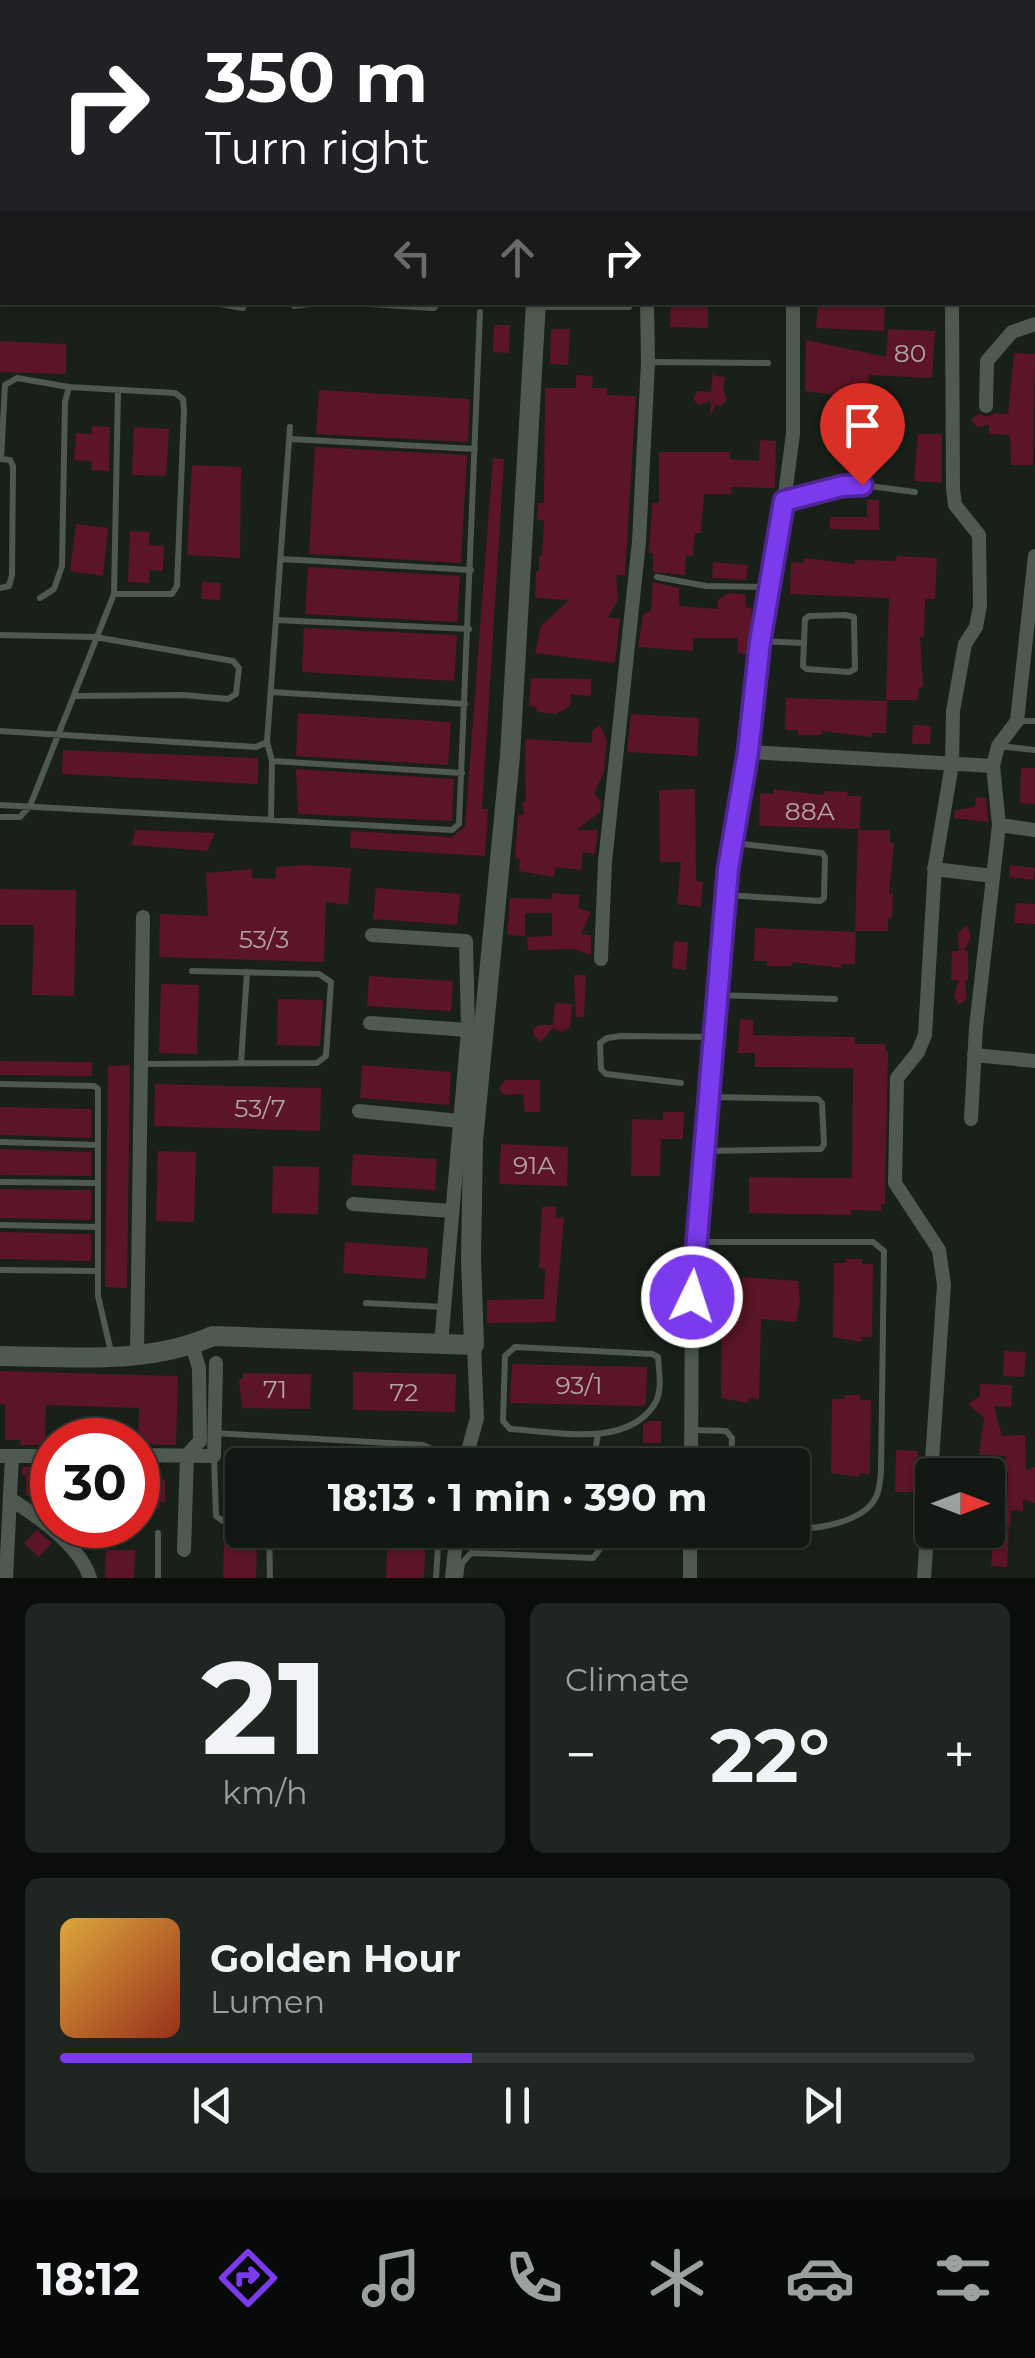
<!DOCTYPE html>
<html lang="en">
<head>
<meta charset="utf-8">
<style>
  body { margin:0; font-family:Montserrat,sans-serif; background:#1f2521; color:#f1f3f6; height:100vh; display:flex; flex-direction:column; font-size:38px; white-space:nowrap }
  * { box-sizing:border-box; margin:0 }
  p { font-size:32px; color:#9ca0a0 }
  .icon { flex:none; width:55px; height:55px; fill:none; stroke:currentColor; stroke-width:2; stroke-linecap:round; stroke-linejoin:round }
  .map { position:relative; height:1578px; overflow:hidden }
  .side { display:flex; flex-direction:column; gap:25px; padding:25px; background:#0a0d0a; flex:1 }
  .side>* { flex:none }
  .top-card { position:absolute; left:0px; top:0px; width:1035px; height:305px; box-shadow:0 2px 8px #0004,0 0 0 2px #313733; background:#202124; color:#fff; overflow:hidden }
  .needle { width:65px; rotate:90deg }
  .buttons { position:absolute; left:915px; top:1458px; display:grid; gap:20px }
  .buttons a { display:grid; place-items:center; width:90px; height:90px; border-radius:10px; background:#121813; box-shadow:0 2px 8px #0004,0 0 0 2px #313733; font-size:50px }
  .speed { position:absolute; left:30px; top:1418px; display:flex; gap:20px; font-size:50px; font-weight:700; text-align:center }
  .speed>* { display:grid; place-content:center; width:130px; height:130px; border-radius:50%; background:#121813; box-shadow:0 2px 8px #0004,0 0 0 2px #313733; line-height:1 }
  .speed .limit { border:15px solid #d22; background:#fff; color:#111 }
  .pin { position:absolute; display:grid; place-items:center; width:85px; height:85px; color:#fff; margin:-102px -42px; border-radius:50% 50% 50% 0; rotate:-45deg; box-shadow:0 0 10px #0007 }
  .pin .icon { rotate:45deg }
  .me { position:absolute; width:110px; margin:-55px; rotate:4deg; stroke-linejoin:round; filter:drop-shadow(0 0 8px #0008) }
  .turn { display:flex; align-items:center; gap:35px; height:210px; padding:0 40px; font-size:45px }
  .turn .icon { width:130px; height:130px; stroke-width:2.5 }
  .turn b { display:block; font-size:70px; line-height:85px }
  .lanes { display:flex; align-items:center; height:95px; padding:0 40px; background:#0003; justify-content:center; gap:50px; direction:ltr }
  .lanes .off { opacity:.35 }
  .big { font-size:75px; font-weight:700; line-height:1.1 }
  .side .card { flex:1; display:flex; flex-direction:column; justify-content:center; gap:15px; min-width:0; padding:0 35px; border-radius:15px; background:#1f2521 }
  .side .dial { align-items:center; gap:0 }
  .dial b { font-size:130px; line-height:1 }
  .song { display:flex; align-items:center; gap:30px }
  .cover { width:120px; height:120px; border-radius:15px; background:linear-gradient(135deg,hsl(40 70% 55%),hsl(10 70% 35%)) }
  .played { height:10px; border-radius:5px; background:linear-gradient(90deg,#7c3aed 45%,#313733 45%) }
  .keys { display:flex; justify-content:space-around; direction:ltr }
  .heat { display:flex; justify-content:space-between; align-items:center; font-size:55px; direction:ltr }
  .side .tiles { flex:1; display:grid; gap:25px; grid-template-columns:1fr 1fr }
  .card:last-child { grid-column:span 2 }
  .trip { position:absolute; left:225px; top:1448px; width:585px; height:100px; border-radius:10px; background:#121813; box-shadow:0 2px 8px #0004,0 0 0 2px #313733; font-weight:700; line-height:100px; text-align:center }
  .dock { display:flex; height:160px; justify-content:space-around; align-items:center; background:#070a08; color:#9ca0a0 }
  .dock .icon { width:70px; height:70px }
  .dock .on { color:#7c3aed }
  .dock b { font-size:45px; color:#f1f3f6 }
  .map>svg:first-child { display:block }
  .building { fill:#5b1526 }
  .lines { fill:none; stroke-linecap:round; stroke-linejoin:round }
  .lane { stroke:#505950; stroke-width:6 }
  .street { stroke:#505950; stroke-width:14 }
  .secondary { stroke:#505950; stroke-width:20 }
  .route-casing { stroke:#51269a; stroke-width:25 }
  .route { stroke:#7c3aed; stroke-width:18 }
  .labels { text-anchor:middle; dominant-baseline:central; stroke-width:8; stroke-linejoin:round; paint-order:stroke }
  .number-label { font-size:25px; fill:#b1a4a4 }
</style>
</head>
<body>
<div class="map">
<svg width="1035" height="1578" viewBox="0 0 1035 1578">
  <rect width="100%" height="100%" fill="#182019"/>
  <!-- building -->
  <path class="building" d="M671,302H708V328L670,327Z
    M818,302H885L884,331L816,328Z
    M494,325H510L509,353L493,352Z
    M551,329H570L568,365L550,364Z
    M888,329L935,331L932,378L869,375L867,402L873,403L871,436L854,435L855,398L805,391L806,340L886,357Z
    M0,341L66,344V374L0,372Z
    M1014,353L1035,354L1033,465H1011L1010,435L989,434V425L977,427L971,419L979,414L987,417L994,413L1008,414Z
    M713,372L715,376L725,377L723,390L727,399L722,406L716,405L710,416L711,401L699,405L693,399L697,391L711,392Z
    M576,375L593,376L592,388H607V395L636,396L625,575H616L618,600L608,617L620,619L615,663L535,653L541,626L569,600L535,598L536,571H539V556H542L544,520H537L538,503H544L545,388H576Z
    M319,390L470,399L468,442L316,434Z
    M92,426L110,427L109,471L91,470L92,461L74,460L76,433L92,434Z
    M134,427L169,429L166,476L132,475Z
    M918,434H942V483L914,481Z
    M760,440L776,441L775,488L731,487V494H704L701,533H695L693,556L686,555L685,575L653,572V553H649L652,503H659V452H730V459L759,461Z
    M315,447L467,455L461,563L309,554Z
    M493,458L504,459L482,809H488L485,856L350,848L351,831L452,837L465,826Z
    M192,465L241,467L240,558L187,555Z
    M867,500H879V530L830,529V517H867Z
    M76,524L108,528L103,576L70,571Z
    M130,531L149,532V545L164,546L163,571L150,570L149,583L128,582Z
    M897,556L937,558L935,599H925L924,637H920L923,687H919L918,700H886L889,598L790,594L791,562L804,563V558L854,564L855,560L896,561Z
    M713,562L748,565L746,580L712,578Z
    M308,567L460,576L457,622L305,614Z
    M202,582L221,583L220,600L201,599Z
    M653,582L679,588V606L718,609V600L729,593L745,594L746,607L752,608L748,655L737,652L738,638H693V651L638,647L643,614L651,611Z
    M304,628L457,635L454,681L302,672Z
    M531,678L591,679V696L571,694L570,706L556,714L537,712L536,707L529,706Z
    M786,698L887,701L886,733H872V737L822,731V735H798V730H785Z
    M298,713L451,722L448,765L296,756Z
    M631,714L699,718L697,756L627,752Z
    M600,725L607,740L604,772L594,794L601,801L600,812L576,830H598L595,854L583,852L581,870L555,867L554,877L519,871L520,859L515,858L518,815H524L522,802H526L525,739L592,743V731Z
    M913,725L931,726L930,744H912Z
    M63,750L258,758V784L62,774Z
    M1021,768H1035V804L1020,803Z
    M296,769L454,779L452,821L298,814Z
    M695,789L696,881L703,882L701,907L677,904L681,862H660L659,790Z
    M773,789L824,795V791L848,792L847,796H861L860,829L759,826L760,793L773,794Z
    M976,797L986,798L988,822L954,818L955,810L975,807Z
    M135,830L215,833L207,851L132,845Z
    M858,830H890V843H894L889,894H893L892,918H888V931H855Z
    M305,865L351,868L348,905L326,902L324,962L159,957L160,914L208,916L206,873L252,869V878L275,879L276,867Z
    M1010,865L1035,868L1033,880L1009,877Z
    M376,888L460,894L457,925L373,919Z
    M0,889L76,890L74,996L32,995L34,925H0Z
    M552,893L580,895L578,908L591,912L581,934L591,935V955L574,949L528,950L527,937L552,936V913H525V936L507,935L510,898L552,899Z
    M1016,903L1035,904V924L1014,923Z
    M967,925L971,937L964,951H968V980H965L967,998L959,1005L954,996L959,980H951L952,951H959L958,933Z
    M755,928L856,932L855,964H842L841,968L792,962V966H767V961H754Z
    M674,941L688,942L686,970L672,968Z
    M574,975H586L584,1017H576Z
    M369,976L453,981L451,1011L367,1006Z
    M161,984L199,985L197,1054L159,1053Z
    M278,999L323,1000L320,1046L277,1045Z
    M555,1003L572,1004L570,1027L562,1032L553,1028L541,1042L534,1036L533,1029L539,1025H553Z
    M740,1019L753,1020V1035L855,1037V1044H886L885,1051H888L885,1204H881V1211L851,1210V1215L749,1213V1177L852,1178L853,1068L755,1067V1053H738Z
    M0,1061L92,1062V1076L0,1075Z
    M130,1065L127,1288L105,1287L108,1066Z
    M362,1065L451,1072L449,1105L360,1098Z
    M540,1080V1112H525L523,1094L504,1095L499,1089L505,1080Z
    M155,1084L321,1088L320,1131L154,1126Z
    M0,1107L91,1109V1138L0,1135Z
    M663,1112H684L683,1139H661L660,1176H631L632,1119L663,1120Z
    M501,1144L568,1147L567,1186L499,1184Z
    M0,1149L91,1152V1176L0,1175Z
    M158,1151L196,1152L194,1222L156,1221Z
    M353,1154L437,1159L435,1190L351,1185Z
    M273,1166L319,1167L318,1214L272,1213Z
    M0,1189L91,1190V1220L0,1218Z
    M556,1206V1218H564L555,1322L487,1323V1300L544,1299L545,1269L539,1268L542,1207Z
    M0,1232L91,1234V1261L0,1259Z
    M345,1242L428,1248L426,1279L343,1273Z
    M846,1259H862V1264H873L872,1337H861V1342L833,1337L834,1263H846Z
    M742,1277L798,1281L800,1301L796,1322L761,1319L759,1399L749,1398L748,1403L721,1398L722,1324H733L734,1320H739Z
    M1004,1351L1026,1352L1024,1377L1003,1376Z
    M512,1364L647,1367L646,1404L644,1406L510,1403Z
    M0,1371L178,1376L176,1445L138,1444L139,1408L46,1405L45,1441H42L41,1445H20L21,1440H5V1404H0Z
    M353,1372L456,1374L455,1412L353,1410Z
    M243,1373L311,1374L310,1409L242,1408L239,1380L243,1378Z
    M980,1384L1012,1385L1011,1407L994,1406L1002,1436L1025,1435L1026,1470L1035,1467V1503L1023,1499V1511L1011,1510L1010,1528L988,1511V1497L1007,1502L1008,1472H1004L1006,1456L979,1455L984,1418L968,1404L980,1396Z
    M845,1395H860V1400H871L870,1474L859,1473V1477L831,1473L832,1399H844Z
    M649,1421H661V1443H643V1425Z
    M500,1450L575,1452L574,1465H500Z
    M896,1450L918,1451L917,1492H895Z
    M22,1467H52V1499L26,1496V1475H22Z
    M138,1468H160L161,1479H165V1502H160V1509H138Z
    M227,1479L242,1480V1515L224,1513Z
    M79,1525L106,1526V1550L87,1549L78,1539Z
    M37,1530L52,1543L39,1557L24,1543Z
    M388,1530H426L424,1578H386Z
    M965,1530H1009L1007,1567L991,1566L993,1539L976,1541Z
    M224,1544L257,1545L256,1578H223Z
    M106,1550H135L134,1578H105Z"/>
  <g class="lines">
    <!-- lane -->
    <path class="lane" d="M791,2L794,0
      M0,207H2
      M0,236H2
      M0,283H2
      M208,302L243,308L245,302
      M293,302L294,306L328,302
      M336,302L434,308L439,302
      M542,307H629
      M649,362L768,363
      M290,439L475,449
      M0,459L10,460L13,466L12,575L9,586L0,588
      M1,459L5,385L17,378L69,387
      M785,501L862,485L915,492
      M282,559L471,570
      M657,577L706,586L769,587
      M40,598L54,589L62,566L65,402L69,387L175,393L183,399L184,410L177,586L172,594H114
      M845,615L854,617L855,669L849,672L806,669L803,666L805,619L809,616Z
      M276,620L469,629
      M0,635L95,637L233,661L239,668L236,694L228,699L183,695L75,696
      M760,641L802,643
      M271,692L465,704
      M1017,721H1035
      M0,731L256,747L267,742L290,427
      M267,742L272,761L271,819
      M999,746L1035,750
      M272,761L462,773
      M0,805L452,830L459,824L480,312
      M0,817H20L30,806L114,594L118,391
      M727,895L820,901L824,898L825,857L822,853L734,843
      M716,995L835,999
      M241,1063L247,972
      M143,1064L317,1063L326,1056L331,982L319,974L192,971
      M681,1083L606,1074L601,1069L600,1043L607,1038L621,1036L712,1037
      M0,1084L94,1086L98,1089V1296L111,1352
      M0,1142L98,1145
      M704,1151L821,1149L824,1144L822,1103L818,1099L710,1097
      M0,1182L98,1183
      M0,1225L98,1227
      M697,1242H873L884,1251L881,1472C880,1480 880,1489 876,1497C864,1522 817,1530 792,1528
      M0,1270L98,1271
      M366,1303L443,1307
      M515,1347L652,1354L658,1357C659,1372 663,1392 654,1405C625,1449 553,1431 510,1429L503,1421L505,1356Z
      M692,1430L726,1431L732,1438L731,1465
      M214,1433L423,1445L444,1455L463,1458
      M214,1457L216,1516L226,1523H242
      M443,1465L444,1455
      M593,1465L598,1434
      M269,1530L270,1578
      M158,1533V1578
      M436,1578L439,1530
      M460,1578L462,1563L471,1553L593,1558L600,1549L602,1530"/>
    <!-- street -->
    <path class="street" d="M575,2V0
      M1032,219H1035
      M986,406L987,361L1012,332L1035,324
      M749,752L993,766L999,825L976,1027L971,1119
      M993,766L998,746L1017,721L1035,556
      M999,825L1035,830
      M934,869L992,876
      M372,935L466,941L468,1030L441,1344
      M601,959L605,862L639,542L648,362L647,302
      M370,1023L468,1030
      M974,1055L1035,1061
      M359,1111L460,1121
      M353,1204L451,1211
      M137,1354L143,917
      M138,1455L214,1456L216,1363
      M0,1456H52
      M464,1465L477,1418L474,1345
      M691,1465L692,1297L716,995L728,869L749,752L760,641L778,547L793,434V302
      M12,1500C40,1518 80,1546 90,1578
      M184,1550L187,1455L200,1441L199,1368L192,1345
      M6,1578L12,1456
      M452,1578L457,1530
      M690,1578V1530
      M924,1578L944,1285L939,1250L895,1183L897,1078L918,1052L925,1035L935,865L952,764L953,711L965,644L976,627L980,606L979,535L955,505L953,489L952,302"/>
    <!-- secondary -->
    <path class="secondary" d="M936,0L937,2
      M0,1356C70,1357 147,1365 213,1336L474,1345L471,1258L473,1141L510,756L536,302"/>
  </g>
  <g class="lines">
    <defs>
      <path id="route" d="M692,1297L728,869L748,752L760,642L784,501L842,486L862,485"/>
    </defs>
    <!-- route casing -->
    <use href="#route" class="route-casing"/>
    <!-- route -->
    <use href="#route" class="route"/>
  </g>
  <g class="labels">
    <!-- number labels -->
    <g class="number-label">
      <text x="910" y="353">80</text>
      <text x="810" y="811">88А</text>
      <text x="264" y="939">53/3</text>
      <text x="260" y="1108">53/7</text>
      <text x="534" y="1165">91A</text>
      <text x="579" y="1385">93/1</text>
      <text x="275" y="1389">71</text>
      <text x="404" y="1392">72</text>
    </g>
  </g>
</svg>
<div class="buttons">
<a><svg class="needle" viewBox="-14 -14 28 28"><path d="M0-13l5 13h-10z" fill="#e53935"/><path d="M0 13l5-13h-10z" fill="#9ca0a0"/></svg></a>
</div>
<div class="speed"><div class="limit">30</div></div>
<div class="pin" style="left:862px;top:485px;background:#d93025"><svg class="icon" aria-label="arrive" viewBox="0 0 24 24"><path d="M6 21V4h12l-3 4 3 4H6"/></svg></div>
<svg class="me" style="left:692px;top:1297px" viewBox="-20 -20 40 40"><circle r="17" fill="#7c3aed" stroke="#fff" stroke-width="3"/><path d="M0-11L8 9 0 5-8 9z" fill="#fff"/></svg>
<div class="trip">18:13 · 1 min · 390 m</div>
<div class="top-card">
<div class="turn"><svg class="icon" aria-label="right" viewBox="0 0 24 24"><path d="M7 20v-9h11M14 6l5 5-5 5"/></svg><div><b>350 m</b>Turn right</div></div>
<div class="lanes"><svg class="icon off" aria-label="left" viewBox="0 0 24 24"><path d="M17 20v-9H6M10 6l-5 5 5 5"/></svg><svg class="icon off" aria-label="ahead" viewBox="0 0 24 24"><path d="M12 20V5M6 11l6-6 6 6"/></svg><svg class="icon" aria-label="right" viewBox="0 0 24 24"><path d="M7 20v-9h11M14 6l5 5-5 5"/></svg></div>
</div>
</div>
<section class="side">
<div class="tiles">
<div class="card dial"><b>21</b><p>km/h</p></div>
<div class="card"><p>Climate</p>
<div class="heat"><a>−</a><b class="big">22°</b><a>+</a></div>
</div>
<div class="card">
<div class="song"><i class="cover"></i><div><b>Golden Hour</b><p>Lumen</p></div></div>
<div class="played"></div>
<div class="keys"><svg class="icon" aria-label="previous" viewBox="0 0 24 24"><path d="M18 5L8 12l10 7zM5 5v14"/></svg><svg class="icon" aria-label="pause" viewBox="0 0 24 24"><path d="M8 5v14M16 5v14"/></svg><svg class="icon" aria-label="next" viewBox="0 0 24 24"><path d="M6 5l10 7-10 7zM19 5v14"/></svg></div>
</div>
</div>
</section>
<nav class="dock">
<b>18:12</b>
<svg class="icon on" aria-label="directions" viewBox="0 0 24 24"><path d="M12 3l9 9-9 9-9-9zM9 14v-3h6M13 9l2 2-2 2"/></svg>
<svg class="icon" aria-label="music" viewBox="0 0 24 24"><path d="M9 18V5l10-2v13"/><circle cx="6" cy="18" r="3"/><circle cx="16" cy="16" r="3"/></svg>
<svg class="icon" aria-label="phone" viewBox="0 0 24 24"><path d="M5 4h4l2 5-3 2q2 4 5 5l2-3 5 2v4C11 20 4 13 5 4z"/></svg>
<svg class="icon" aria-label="climate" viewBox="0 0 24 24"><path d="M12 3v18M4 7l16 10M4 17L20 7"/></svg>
<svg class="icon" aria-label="car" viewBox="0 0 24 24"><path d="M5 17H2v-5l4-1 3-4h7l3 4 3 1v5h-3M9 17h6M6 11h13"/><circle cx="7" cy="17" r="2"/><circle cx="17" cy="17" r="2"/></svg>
<svg class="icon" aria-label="filters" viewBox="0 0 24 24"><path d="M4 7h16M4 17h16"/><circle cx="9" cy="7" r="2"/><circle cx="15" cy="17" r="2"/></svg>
</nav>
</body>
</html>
